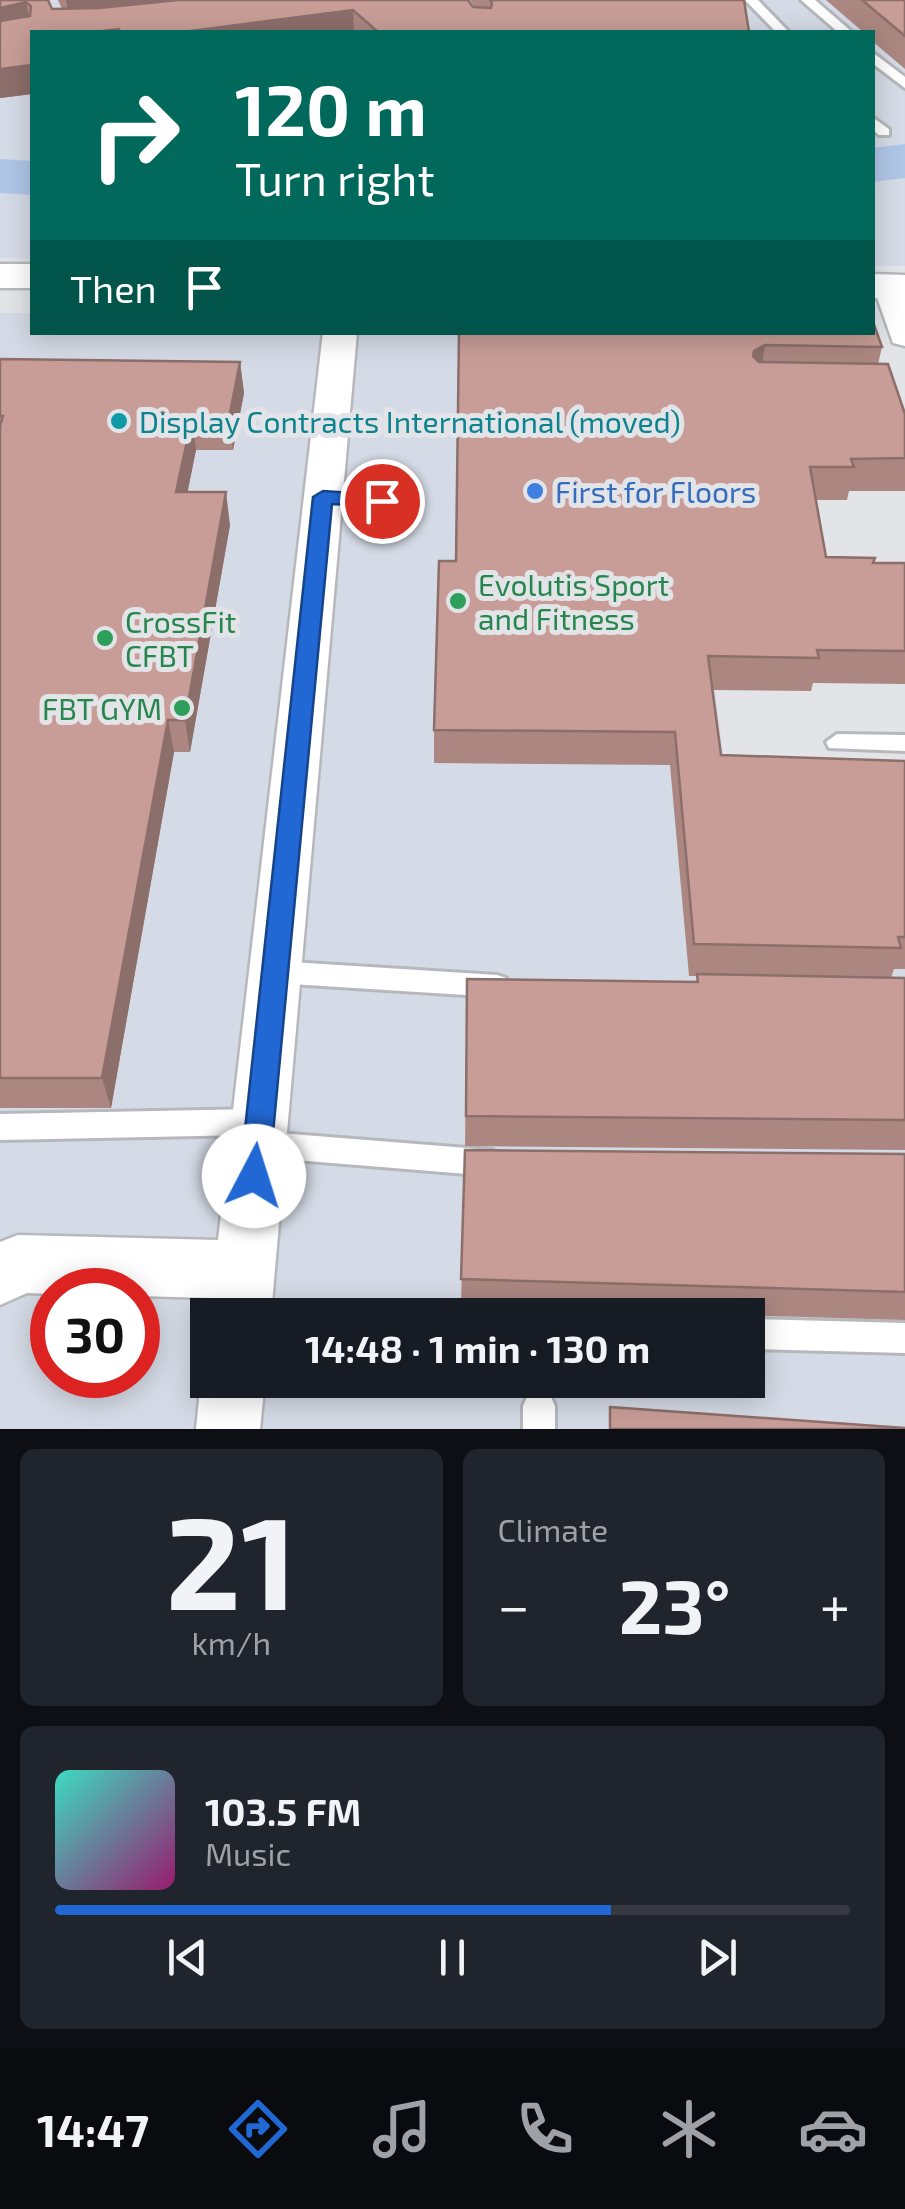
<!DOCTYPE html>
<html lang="en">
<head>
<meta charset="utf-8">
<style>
  body { margin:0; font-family:"Exo 2",sans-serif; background:#20242c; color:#f1f3f6; height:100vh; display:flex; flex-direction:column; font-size:38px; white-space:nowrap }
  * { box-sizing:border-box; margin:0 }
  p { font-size:32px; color:#9ea1a6 }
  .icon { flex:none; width:55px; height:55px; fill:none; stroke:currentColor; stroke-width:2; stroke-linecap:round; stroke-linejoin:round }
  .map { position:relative; height:1429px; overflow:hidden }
  .side { display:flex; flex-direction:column; gap:20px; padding:20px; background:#0d0f14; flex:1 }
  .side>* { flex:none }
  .banner { position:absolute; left:30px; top:30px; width:845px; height:305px; border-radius:0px; box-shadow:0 5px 25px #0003; background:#00695c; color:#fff; overflow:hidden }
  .speed { position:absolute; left:30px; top:1268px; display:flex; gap:20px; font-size:50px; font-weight:700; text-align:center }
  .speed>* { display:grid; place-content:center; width:130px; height:130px; border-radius:50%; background:#171b24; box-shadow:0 5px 25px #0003; line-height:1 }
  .speed .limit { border:15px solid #d22; background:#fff; color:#111 }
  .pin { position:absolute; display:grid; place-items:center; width:85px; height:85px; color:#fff; margin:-42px; border:5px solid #fff; border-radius:50%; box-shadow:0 2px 10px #0007 }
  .me { position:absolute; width:110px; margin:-55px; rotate:5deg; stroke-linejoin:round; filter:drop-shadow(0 0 8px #0008) }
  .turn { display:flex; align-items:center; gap:35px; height:210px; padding:0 40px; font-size:45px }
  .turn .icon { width:130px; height:130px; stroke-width:2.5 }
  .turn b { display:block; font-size:70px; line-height:85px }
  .then { display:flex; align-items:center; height:95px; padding:0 40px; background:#0003; gap:20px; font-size:38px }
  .big { font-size:75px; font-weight:700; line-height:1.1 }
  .side .card { flex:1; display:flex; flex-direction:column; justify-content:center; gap:15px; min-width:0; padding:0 35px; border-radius:15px; background:#20242c }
  .side .dial { align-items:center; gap:0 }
  .dial b { font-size:130px; line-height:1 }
  .song { display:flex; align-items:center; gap:30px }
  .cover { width:120px; height:120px; border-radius:15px; background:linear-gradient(135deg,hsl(170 70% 55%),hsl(320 70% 35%)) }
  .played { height:10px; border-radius:5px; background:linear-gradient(90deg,#2168d4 70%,#363941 70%) }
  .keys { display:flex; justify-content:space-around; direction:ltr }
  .heat { display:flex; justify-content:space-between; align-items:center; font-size:55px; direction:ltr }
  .side .tiles { flex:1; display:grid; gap:20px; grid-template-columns:1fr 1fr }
  .card:last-child { grid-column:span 2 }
  .trip { position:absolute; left:190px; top:1298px; width:575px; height:100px; border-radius:0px; background:#171b24; box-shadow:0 5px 25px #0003; font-weight:700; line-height:100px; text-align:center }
  .menu { display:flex; height:160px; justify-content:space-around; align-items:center; background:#090b0e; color:#9ea1a6 }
  .menu .icon { width:70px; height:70px }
  .menu .active { color:#2168d4 }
  .menu b { font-size:45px; color:#f1f3f6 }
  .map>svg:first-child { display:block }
  .built { fill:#d5dbe6; fill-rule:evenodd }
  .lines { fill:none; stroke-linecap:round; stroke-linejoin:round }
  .river { fill:#b0c6e7; fill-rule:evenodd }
  .service-casing { stroke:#b6b8bc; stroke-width:6 }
  .minor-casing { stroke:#b6b8bc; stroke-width:5 }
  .tertiary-casing { stroke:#b6b8bc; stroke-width:5 }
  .service { fill:#fff; fill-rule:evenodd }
  .minor { fill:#fff; fill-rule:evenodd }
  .tertiary { fill:#fff; fill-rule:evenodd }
  .wall { fill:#ac8782 }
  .shaded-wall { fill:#8c6e6a }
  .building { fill:#c89d97; stroke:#8c6e6a; stroke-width:2.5 }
  .route { fill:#2168d4; stroke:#15448a; stroke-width:2.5 }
  .culture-dot { fill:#0f9aa8; stroke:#e2e4e8; stroke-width:4 }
  .shop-dot { fill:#3f7fe0; stroke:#e2e4e8; stroke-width:4 }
  .leisure-dot { fill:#2e9e5b; stroke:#e2e4e8; stroke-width:4 }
  .labels { text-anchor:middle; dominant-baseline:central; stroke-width:10; stroke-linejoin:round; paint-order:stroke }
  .culture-label { font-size:30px; fill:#0d838f; stroke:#e2e4e8; text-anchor:start }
  .shop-label { font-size:30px; fill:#366cbe; stroke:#e2e4e8; text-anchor:start }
  .leisure-label { font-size:30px; fill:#27864d; stroke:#e2e4e8; text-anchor:start }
</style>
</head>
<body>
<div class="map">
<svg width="905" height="1429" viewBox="0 0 905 1429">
  <rect width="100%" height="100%" fill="#e2e4e8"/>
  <!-- built -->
  <path class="built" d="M0,0H905V266H873L872,32H32V259L0,258Z
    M0,313H32V332H872L873,327L884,376L676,375L725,769L905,777V1429H0ZM52,1290H138V1375H52ZM208,1315H748V1380H208Z"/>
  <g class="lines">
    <!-- river -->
    <path class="river" d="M905,144V178L872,182V148Z
      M0,159L32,161V195L0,193Z"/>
    <defs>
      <path id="service" d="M745,0H758L789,32H776Z
        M801,0H815L852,32H838Z
        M872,52L905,77V88L872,63Z
        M872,117L889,129V135H879L872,129Z
        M323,491L412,496L422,502L412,508L316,501L313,497L316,493Z
        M837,734L905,735V751L829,748L826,742Z
        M275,961L497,975L506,978L510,986L506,994L497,997L275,983L266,980L262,972L266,964Z
        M259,1109L269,1113L273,1122L266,1132L492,1150L502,1154L506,1163L502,1172L492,1176L258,1157L248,1153L244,1144L248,1135L0,1140V1114Z
        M748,1319L905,1323V1353L748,1349Z
        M539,1390L550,1395L555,1406V1429H523V1406L528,1395Z"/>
      <path id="minor" d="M890,276L905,284V346L893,343L873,286L878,279Z
        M323,332H357L271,1315H209L211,1298L138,1296V1290H52V1294L27,1293L0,1305V1242L18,1235L218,1240Z
        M208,1365V1380H265L260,1429H196L201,1380Z"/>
      <path id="tertiary" d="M0,264H32V288H0Z
        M872,274L905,275V299L872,298Z"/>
    </defs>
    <!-- service casing -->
    <use href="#service" class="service-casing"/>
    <!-- minor casing -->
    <use href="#minor" class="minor-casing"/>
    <!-- tertiary casing -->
    <use href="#tertiary" class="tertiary-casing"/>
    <!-- service -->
    <use href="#service" class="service"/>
    <!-- minor -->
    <use href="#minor" class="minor"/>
    <!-- tertiary -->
    <use href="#tertiary" class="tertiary"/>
  </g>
  <!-- wall -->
  <path class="wall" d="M0,0L49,1L52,9H62L58,0H468L475,7L470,0H744L749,32H32V94L0,98Z
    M826,0H905V69L872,41V32H863Z
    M459,332L882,347L878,364L905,414V491H849L847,500H816L826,557L873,563H905V684L813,683L811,691L712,690L721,755L905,761V969H894L891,978H905V1150L465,1146L467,979L696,982L697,976H689L670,765L434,763V730L456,561Z
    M0,359L240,362L244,393L233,450H196L187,492L230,525L190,752H174L111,1108H0Z
    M465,1150L905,1154V1320L461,1307Z"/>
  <!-- shaded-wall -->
  <path class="shaded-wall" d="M66,0H288L70,25Z
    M26,2L32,29L0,36V8Z
    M353,10L354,32H183Z
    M32,65V94L0,98V69Z
    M765,345L760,377L749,383L754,351Z
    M240,362L244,393L233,450L229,418Z
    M192,418L196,450L181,525L176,492Z
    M226,492L230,525L190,752L185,720Z
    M168,720L174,752L111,1108L102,1078Z"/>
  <!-- building -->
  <path class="building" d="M0,0H48L52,9L99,8L178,0H468L473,7L491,8L492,3L490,0H744L749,32H378L353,10L183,32H120L119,29L94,32H32V40H31L32,65L0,69V21L30,16L31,6L26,2L0,8Z
    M862,0H905V36Z
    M872,319L882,347L765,345L754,351L753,356L759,362L888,364L905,414V458L851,459L854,467H810L826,557L875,558L873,563H905V651L817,650L819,658L708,656L721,755L905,761V937H898L901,948L694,944L675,732L434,730L439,561H456L459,332H872Z
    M0,359L240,362L229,418H192L176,492H226L185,720H168L102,1078H0V426L3,416H0Z
    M697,974L905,978V1120L466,1116L467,979L698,982Z
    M465,1150L905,1154V1292L461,1279Z
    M610,1407L905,1428V1429H610Z"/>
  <!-- route -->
  <path class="route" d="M323,491L382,495L392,501L382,507L332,504L269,1176L265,1185L254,1189L244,1185L240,1176L313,497Z"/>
  <!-- markers -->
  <circle class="culture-dot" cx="119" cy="421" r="10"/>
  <circle class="shop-dot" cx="535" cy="491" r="10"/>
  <g class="leisure-dot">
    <circle cx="458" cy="601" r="10"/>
    <circle cx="105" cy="638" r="10"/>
    <circle cx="182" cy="708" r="10"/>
  </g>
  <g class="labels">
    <!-- culture labels -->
    <g class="culture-label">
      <text x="139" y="421">Display Contracts International (moved)</text>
    </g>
    <!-- shop labels -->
    <g class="shop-label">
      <text x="555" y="491">First for Floors</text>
    </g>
    <!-- leisure labels -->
    <g class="leisure-label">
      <text x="478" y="584">Evolutis Sport<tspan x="478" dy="34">and Fitness</tspan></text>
      <text x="125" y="621">CrossFit<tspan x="125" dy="34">CFBT</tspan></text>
      <text x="162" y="708" text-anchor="end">FBT GYM</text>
    </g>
  </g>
</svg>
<div class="speed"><div class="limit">30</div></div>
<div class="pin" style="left:382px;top:501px;background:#d93025"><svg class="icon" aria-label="arrive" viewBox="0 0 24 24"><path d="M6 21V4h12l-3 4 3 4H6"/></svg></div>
<svg class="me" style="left:254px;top:1176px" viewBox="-20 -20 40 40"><circle r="19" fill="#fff"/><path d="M0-13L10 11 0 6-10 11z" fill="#2168d4"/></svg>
<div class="trip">14:48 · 1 min · 130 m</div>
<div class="banner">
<div class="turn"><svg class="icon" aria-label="right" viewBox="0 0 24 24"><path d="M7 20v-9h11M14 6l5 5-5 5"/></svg><div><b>120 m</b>Turn right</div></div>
<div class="then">Then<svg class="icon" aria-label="arrive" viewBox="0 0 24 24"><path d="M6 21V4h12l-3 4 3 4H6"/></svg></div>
</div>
</div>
<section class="side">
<div class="tiles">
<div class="card dial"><b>21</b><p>km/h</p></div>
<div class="card"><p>Climate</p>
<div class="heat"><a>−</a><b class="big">23°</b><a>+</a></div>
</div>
<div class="card">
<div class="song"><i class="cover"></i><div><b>103.5 FM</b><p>Music</p></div></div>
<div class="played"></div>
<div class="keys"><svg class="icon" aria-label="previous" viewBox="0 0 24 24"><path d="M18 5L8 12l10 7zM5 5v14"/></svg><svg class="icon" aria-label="pause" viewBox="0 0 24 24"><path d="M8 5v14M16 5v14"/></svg><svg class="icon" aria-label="next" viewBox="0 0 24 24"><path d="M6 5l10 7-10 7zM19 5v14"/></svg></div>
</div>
</div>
</section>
<nav class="menu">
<b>14:47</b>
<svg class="icon active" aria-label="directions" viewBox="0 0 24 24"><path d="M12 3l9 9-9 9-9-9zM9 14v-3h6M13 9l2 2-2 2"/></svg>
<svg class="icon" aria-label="music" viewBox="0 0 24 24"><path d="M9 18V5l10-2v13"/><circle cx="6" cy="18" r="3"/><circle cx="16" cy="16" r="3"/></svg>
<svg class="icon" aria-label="phone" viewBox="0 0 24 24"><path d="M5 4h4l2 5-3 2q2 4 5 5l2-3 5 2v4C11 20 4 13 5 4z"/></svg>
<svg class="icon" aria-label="climate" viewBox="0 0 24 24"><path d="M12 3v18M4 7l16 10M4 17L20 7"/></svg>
<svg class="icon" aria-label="car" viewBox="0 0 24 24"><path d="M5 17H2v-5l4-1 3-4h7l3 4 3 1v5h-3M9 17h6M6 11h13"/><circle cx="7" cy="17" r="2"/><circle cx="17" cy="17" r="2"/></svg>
</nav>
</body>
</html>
